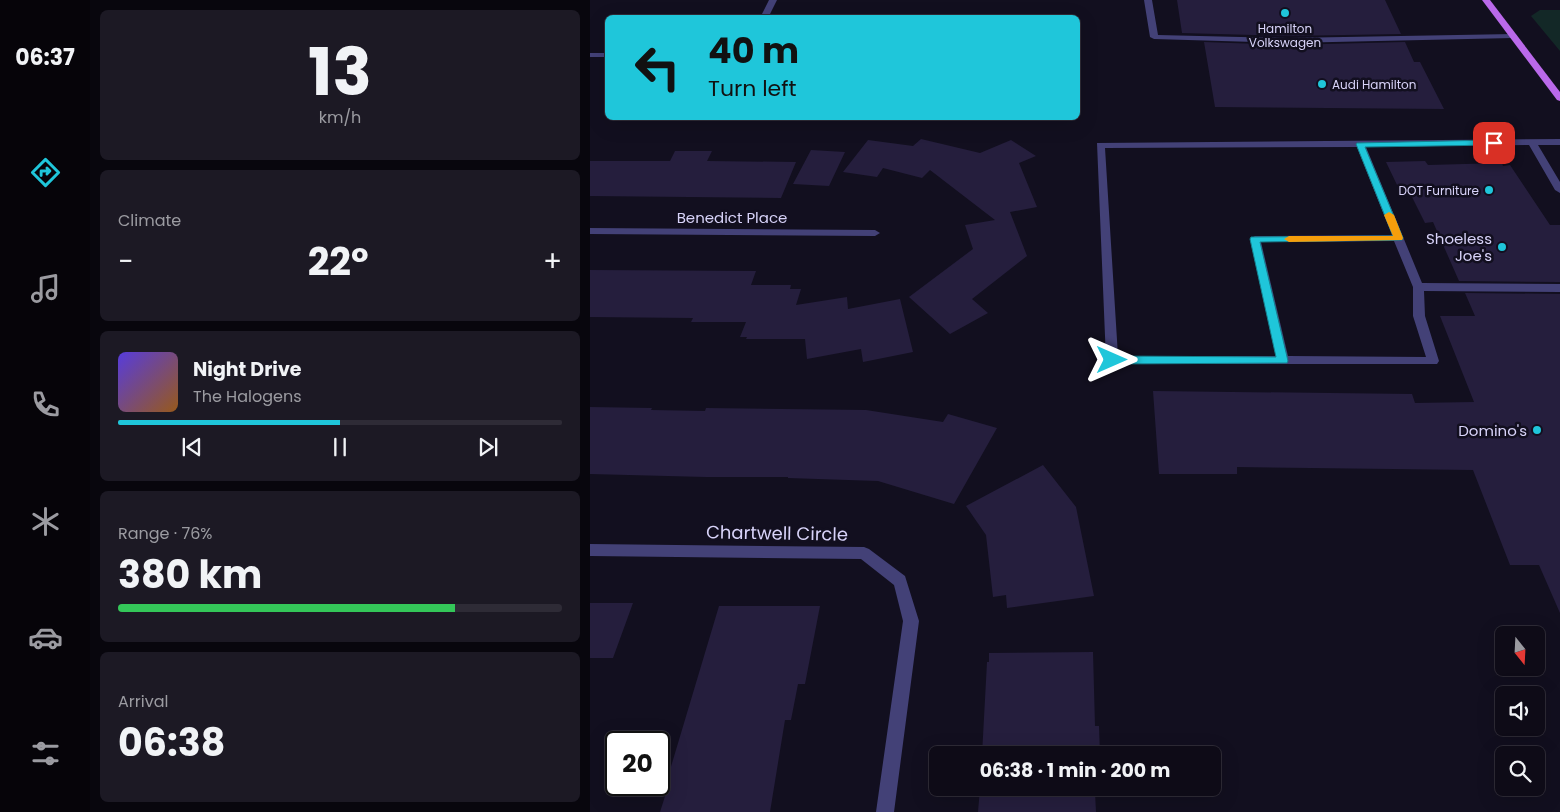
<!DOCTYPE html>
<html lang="en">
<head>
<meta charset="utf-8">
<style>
  body { margin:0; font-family:Poppins,sans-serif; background:#1c1924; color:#f1f3f6; height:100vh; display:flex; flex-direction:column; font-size:19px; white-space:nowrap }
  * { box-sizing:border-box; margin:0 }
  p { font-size:16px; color:#9b9ba1 }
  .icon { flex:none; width:28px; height:28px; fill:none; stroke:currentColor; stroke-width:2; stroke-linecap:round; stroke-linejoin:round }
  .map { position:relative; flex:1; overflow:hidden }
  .sheet { display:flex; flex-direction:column; gap:10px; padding:10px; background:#08060d; width:500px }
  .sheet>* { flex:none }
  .banner { position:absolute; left:15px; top:15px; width:475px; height:105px; border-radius:8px; box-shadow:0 5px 20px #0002,0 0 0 1px #2e2b36; background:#1fc6da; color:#111; overflow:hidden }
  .needle { width:32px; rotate:162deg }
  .tools { position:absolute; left:905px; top:626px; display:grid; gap:10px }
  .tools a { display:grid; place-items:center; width:50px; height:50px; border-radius:8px; background:#0e0b17; box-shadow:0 5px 20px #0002,0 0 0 1px #2e2b36; font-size:25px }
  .speed { position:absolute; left:15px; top:731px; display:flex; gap:10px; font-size:25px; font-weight:700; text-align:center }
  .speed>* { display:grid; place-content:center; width:65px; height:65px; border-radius:50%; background:#0e0b17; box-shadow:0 5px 20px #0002,0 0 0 1px #2e2b36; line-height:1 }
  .speed .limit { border:2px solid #111; border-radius:8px; background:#fff; color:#111 }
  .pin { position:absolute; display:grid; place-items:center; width:42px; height:42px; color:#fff; margin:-21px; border-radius:10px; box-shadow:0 2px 8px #0006 }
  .me { position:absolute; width:55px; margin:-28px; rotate:90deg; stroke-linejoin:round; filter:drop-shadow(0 0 4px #0008) }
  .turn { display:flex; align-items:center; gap:18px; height:105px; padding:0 20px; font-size:22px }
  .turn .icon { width:65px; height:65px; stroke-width:2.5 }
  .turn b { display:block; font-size:35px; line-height:42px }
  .big { font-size:38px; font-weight:700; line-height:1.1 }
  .sheet .card { flex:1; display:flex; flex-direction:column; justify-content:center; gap:8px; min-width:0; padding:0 18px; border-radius:8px; background:#1c1924 }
  .sheet .dial { align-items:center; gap:0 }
  .dial b { font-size:65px; line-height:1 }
  .song { display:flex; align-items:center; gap:15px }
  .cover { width:60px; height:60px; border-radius:8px; background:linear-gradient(135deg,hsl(250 70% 55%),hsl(30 70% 35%)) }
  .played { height:5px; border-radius:2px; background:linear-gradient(90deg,#1fc6da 50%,#2e2b36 50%) }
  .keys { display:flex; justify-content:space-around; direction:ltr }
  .heat { display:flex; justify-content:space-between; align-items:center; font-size:28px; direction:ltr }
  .charge { height:8px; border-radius:4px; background:linear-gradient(90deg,#34c759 76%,#2e2b36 0) }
  .trip { position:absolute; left:339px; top:746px; width:292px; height:50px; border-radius:8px; background:#0e0b17; box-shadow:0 5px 20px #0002,0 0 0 1px #2e2b36; font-weight:700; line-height:50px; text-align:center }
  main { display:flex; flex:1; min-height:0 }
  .tabs { display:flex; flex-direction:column; width:90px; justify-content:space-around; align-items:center; background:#060409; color:#9b9ba1 }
  .tabs .icon { width:35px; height:35px }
  .tabs .on { color:#1fc6da }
  .tabs b { font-size:22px; color:#f1f3f6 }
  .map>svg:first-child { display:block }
  .green { fill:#132827 }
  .building { fill:#251e3d }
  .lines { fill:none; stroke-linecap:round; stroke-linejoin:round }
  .minor { fill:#434177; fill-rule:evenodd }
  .major { fill:#ba69ea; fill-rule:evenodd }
  .route { fill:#1fc6da; stroke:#14818e }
  .slow { fill:#f59e0b }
  .poi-dot { fill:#1fc6da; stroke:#120f1f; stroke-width:2 }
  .labels { text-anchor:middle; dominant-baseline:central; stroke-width:5; stroke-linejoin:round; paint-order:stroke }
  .far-poi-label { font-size:12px; fill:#d8d3f9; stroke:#120f1f }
  .street-label { font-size:15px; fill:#d8d3f9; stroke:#120f1f }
  .poi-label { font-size:15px; fill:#d8d3f9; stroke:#120f1f; text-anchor:end }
  .near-street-label { font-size:18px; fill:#d8d3f9; stroke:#120f1f }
</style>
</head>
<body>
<main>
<nav class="tabs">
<b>06:37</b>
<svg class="icon on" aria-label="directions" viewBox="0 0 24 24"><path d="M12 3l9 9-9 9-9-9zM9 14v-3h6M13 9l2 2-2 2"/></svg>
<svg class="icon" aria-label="music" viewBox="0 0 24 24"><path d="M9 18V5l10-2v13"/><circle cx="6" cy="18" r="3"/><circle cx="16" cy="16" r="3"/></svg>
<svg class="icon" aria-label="phone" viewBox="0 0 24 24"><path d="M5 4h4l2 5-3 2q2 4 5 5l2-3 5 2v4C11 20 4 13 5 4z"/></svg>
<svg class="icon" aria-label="climate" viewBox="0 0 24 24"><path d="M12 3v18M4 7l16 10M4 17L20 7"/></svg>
<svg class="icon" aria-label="car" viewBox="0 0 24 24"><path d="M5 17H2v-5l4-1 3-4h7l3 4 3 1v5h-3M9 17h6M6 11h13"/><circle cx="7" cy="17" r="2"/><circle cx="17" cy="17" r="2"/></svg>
<svg class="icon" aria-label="filters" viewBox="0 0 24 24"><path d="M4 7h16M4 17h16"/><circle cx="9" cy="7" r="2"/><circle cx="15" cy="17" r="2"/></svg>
</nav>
<section class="sheet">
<div class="card dial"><b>13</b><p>km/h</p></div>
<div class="card"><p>Climate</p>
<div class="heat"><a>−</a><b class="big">22°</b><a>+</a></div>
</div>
<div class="card">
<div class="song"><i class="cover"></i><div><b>Night Drive</b><p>The Halogens</p></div></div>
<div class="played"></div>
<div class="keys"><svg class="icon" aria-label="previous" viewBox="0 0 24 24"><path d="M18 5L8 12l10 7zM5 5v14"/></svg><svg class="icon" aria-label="pause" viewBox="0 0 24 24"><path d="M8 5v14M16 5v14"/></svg><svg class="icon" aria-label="next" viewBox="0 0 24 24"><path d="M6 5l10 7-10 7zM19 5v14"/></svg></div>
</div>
<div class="card"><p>Range · 76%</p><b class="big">380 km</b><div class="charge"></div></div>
<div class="card"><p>Arrival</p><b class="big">06:38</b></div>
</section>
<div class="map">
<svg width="970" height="812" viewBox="0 0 970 812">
  <rect width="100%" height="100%" fill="#120f1f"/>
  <!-- green -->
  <path class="green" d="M950,10H970V51L941,16Z"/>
  <!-- building -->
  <path class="building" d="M587,0H795L811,34L698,36L592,33Z
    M614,42L698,45L815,42L824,62H830L854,109L625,107Z
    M331,139L390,153L421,140L446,156L429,163L447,207L420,212L437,256L382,299L398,313L360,334L319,297L383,249L375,225L405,220L340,170L332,178L293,168L287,177L253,172L278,140L323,146Z
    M221,150L255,152L239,186L203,184Z
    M85,151H122L117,161L206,162L191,198L0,196V161H80Z
    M835,161L838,165L912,163L913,166L920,165L960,225H970V282L869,281L843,222L835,223L817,187H808L796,162Z
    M0,270L166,271L161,285H201L200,289H211L206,305L257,297L258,309L310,299L323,352L273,362L271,349L217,359L215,339H156L157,337H150L156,322H101L103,318L0,317Z
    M875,293L970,294V613L949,565H920L883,470L647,467V474H569L563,391L822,394L825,403L884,402L850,316H885Z
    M0,407L62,408L61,410L115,411L116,408L276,410L353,422L358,414L407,428L364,504L288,481L198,478V477H116L0,474Z
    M453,465L486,507L504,596L417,608L416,595L403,597L396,535L376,506Z
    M0,603H43L23,658H0Z
    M129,606H230L215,684H208L201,720H195L180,812H70L77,790H74Z
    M503,652L505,726H509L510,755H392L397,662H399V653Z
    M390,788H511V792H505L506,812H388Z"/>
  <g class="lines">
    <!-- minor -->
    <path class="minor" d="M179,0H187L178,18H170Z
      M554,0H562L568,35L698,38L923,34L927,36L923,38L698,43L564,39L560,37Z
      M372,15H378L379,18H372Z
      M0,53H18V57H0Z
      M970,139V145H948L970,182V193L965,190L939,145L776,147L832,283L970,284V292L834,291L835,316L849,361L847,364H522L516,360L507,143ZM767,147L802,235L665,236L660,239L686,356H528L515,148ZM804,241L823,287V316L836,357L698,356L671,242Z
      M0,228L285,230L290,233L285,236L0,234Z
      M0,544L274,547L279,549L315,576L329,621L304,812H286L313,621L304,585L271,559L0,556Z"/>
    <!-- major -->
    <path class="major" d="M892,0H900L970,92V101L967,100Z"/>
  </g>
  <!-- route -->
  <path class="route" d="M904,140L907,141V145L775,147L813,238L812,240L670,242L698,361L697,363L522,364L516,360L522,356L686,357L660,239L661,237L803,236L766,144L767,143Z"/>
  <!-- slow -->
  <path class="slow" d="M799,212L804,215L813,238L812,240L699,242L694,239L699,236H803L794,215Z"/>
  <!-- markers -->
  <g class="poi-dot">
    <circle cx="695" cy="13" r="5"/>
    <circle cx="732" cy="84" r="5"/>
    <circle cx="899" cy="190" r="5"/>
    <circle cx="912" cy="247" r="5"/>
    <circle cx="947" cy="430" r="5"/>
  </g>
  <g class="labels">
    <!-- far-poi labels -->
    <g class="far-poi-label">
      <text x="695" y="28">Hamilton<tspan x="695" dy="14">Volkswagen</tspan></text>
      <text x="742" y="84" text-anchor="start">Audi Hamilton</text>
      <text x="889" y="190" text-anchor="end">DOT Furniture</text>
    </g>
    <!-- street labels -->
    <g class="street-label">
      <text x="142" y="217">Benedict Place</text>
    </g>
    <!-- poi labels -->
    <g class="poi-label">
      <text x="902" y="238">Shoeless<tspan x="902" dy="17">Joe's</tspan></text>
      <text x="937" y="430">Domino's</text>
    </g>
    <!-- near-street labels -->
    <g class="near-street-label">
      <text transform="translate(187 533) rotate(1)">Chartwell Circle</text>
    </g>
  </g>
</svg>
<div class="tools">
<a><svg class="needle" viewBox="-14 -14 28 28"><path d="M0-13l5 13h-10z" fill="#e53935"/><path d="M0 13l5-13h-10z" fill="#9b9ba1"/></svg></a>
<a><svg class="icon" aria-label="sound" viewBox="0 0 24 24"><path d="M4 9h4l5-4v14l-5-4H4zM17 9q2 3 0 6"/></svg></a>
<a><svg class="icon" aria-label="search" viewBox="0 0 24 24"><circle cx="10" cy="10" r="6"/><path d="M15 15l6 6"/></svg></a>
</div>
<div class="speed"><div class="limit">20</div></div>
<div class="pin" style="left:904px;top:143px;background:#d93025"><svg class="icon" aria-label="arrive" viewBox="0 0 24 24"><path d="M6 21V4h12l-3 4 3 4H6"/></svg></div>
<svg class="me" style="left:522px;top:360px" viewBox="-20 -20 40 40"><path d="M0-17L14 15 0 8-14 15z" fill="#1fc6da" stroke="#fff" stroke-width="4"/></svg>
<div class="trip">06:38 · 1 min · 200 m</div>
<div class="banner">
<div class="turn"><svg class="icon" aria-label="left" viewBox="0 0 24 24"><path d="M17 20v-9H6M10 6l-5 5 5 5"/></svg><div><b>40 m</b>Turn left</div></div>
</div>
</div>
</main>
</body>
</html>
